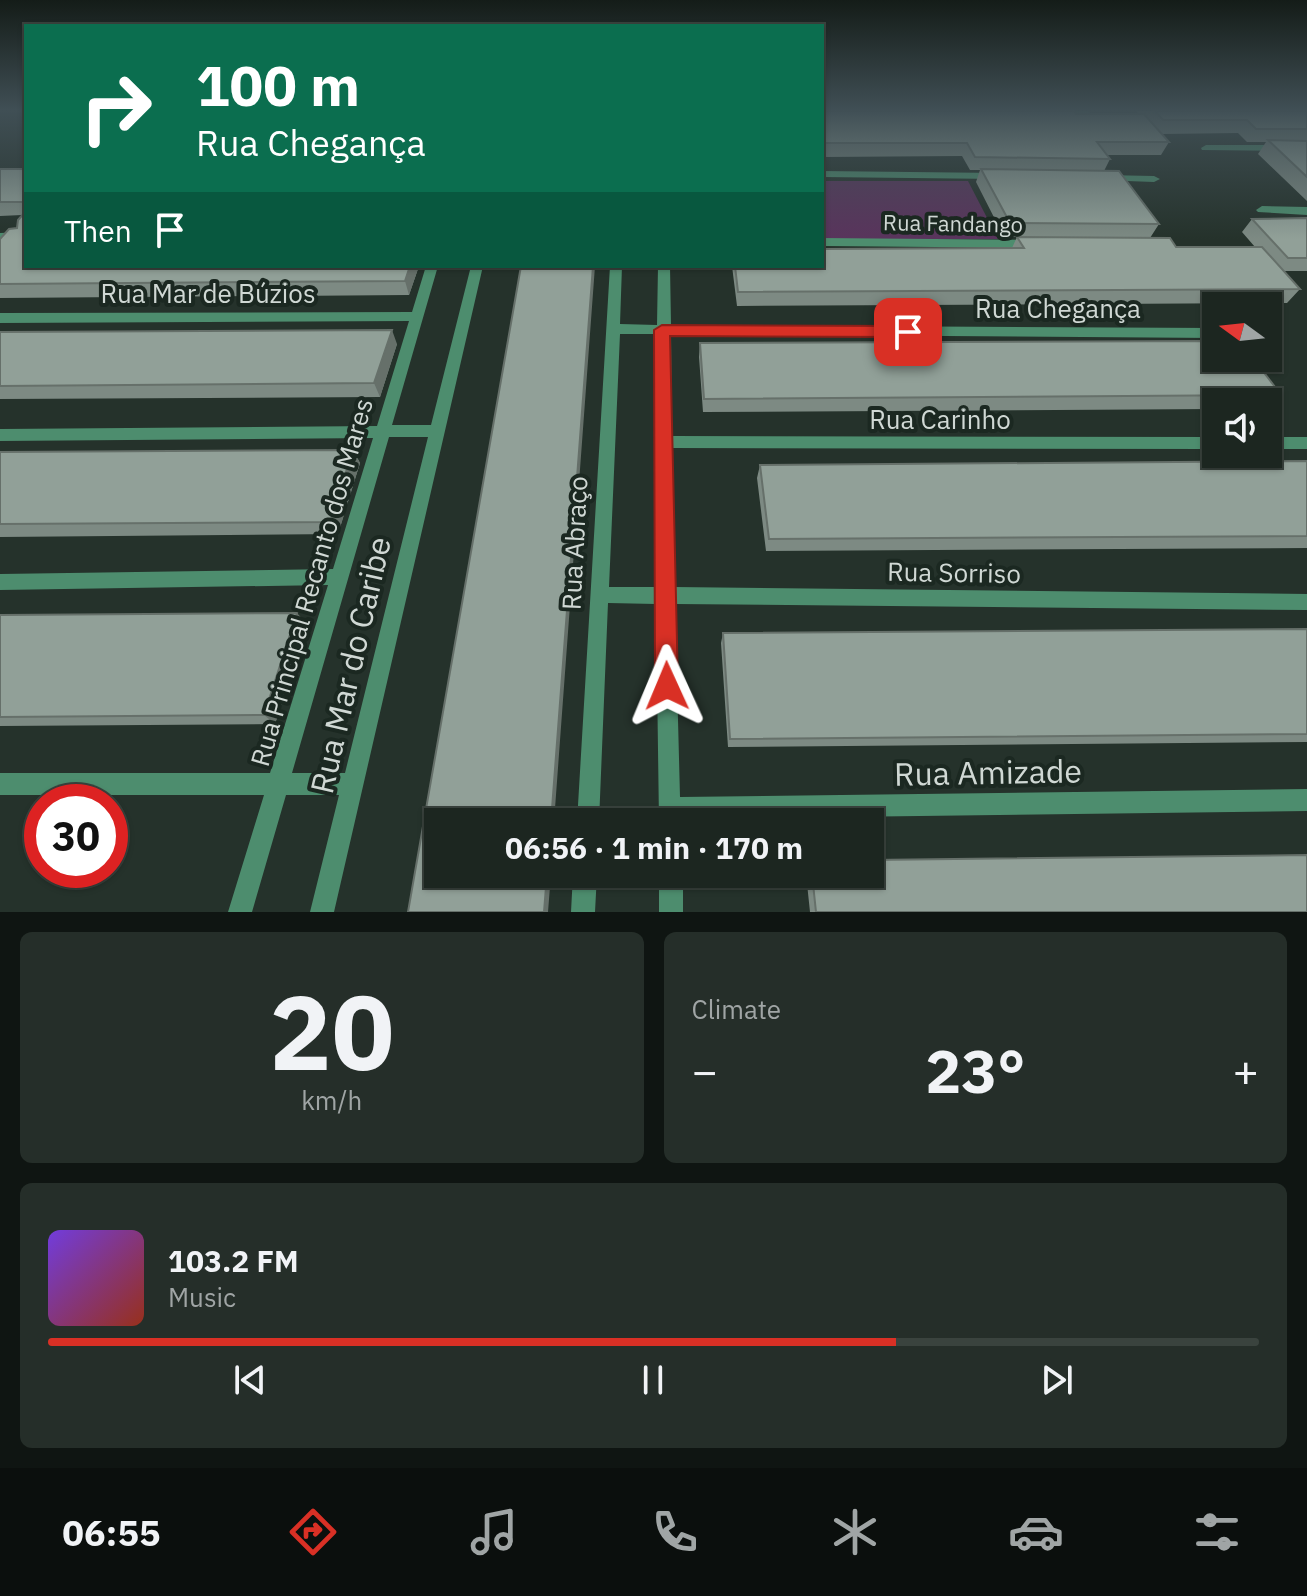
<!DOCTYPE html>
<html lang="en">
<head>
<meta charset="utf-8">
<style>
  body { margin:0; font-family:"IBM Plex Sans",sans-serif; background:#252e29; color:#f1f3f6; height:100vh; display:flex; flex-direction:column; font-size:30px; white-space:nowrap }
  * { box-sizing:border-box; margin:0 }
  p { font-size:26px; color:#a0a5a5 }
  .icon { flex:none; width:44px; height:44px; fill:none; stroke:currentColor; stroke-width:2; stroke-linecap:round; stroke-linejoin:round }
  .map { position:relative; height:912px; overflow:hidden }
  .side { display:flex; flex-direction:column; gap:20px; padding:20px; background:#0f1512; flex:1 }
  .side>* { flex:none }
  .hud { position:absolute; left:24px; top:24px; width:800px; height:244px; border-radius:0px; box-shadow:0 2px 6px #0004,0 0 0 2px #3a433e; background:#0b6e4f; color:#fff; overflow:hidden }
  .needle { width:52px; rotate:285deg }
  .fabs { position:absolute; left:1202px; top:292px; display:grid; gap:16px }
  .fabs a { display:grid; place-items:center; width:80px; height:80px; border-radius:0px; background:#1c2620; box-shadow:0 2px 6px #0004,0 0 0 2px #3a433e; font-size:40px }
  .speed { position:absolute; left:24px; top:784px; display:flex; gap:16px; font-size:40px; font-weight:700; text-align:center }
  .speed>* { display:grid; place-content:center; width:104px; height:104px; border-radius:50%; background:#1c2620; box-shadow:0 2px 6px #0004,0 0 0 2px #3a433e; line-height:1 }
  .speed .limit { border:12px solid #d22; background:#fff; color:#111 }
  .pin { position:absolute; display:grid; place-items:center; width:68px; height:68px; color:#fff; margin:-34px; border-radius:16px; box-shadow:0 4px 12px #0006 }
  .me { position:absolute; width:88px; margin:-44px; rotate:359deg; stroke-linejoin:round; filter:drop-shadow(0 0 6px #0008) }
  .turn { display:flex; align-items:center; gap:28px; height:168px; padding:0 40px; font-size:36px }
  .turn .icon { width:104px; height:104px; stroke-width:2.5 }
  .turn b { display:block; font-size:56px; line-height:68px }
  .then { display:flex; align-items:center; height:76px; padding:0 40px; background:#0003; gap:16px; font-size:30px }
  .big { font-size:60px; font-weight:700; line-height:1.1 }
  .side .card { flex:1; display:flex; flex-direction:column; justify-content:center; gap:12px; min-width:0; padding:0 28px; border-radius:12px; background:#252e29 }
  .side .dial { align-items:center; gap:0 }
  .dial b { font-size:104px; line-height:1 }
  .song { display:flex; align-items:center; gap:24px }
  .cover { width:96px; height:96px; border-radius:12px; background:linear-gradient(135deg,hsl(260 70% 55%),hsl(10 70% 35%)) }
  .played { height:8px; border-radius:4px; background:linear-gradient(90deg,#d93025 70%,#3a433e 70%) }
  .keys { display:flex; justify-content:space-around; direction:ltr }
  .heat { display:flex; justify-content:space-between; align-items:center; font-size:44px; direction:ltr }
  .side .tiles { flex:1; display:grid; gap:20px; grid-template-columns:1fr 1fr }
  .card:last-child { grid-column:span 2 }
  .trip { position:absolute; left:424px; top:808px; width:460px; height:80px; border-radius:0px; background:#1c2620; box-shadow:0 2px 6px #0004,0 0 0 2px #3a433e; font-weight:700; line-height:80px; text-align:center }
  .dock { display:flex; height:128px; justify-content:space-around; align-items:center; background:#0b0f0d; color:#a0a5a5 }
  .dock .icon { width:56px; height:56px }
  .dock .active { color:#d93025 }
  .dock b { font-size:36px; color:#f1f3f6 }
  .map>svg:first-child { display:block }
  .green { fill:#59345c }
  .lines { fill:none; stroke-linecap:round; stroke-linejoin:round }
  .minor { fill:#4d8d6e; fill-rule:evenodd }
  .wall { fill:#7d8a83 }
  .shaded-wall { fill:#66706a }
  .building { fill:#91a098; stroke:#66706a; stroke-width:2 }
  .route { fill:#d93025; stroke:#8d1f18; stroke-width:2 }
  .labels { text-anchor:middle; dominant-baseline:central; stroke-width:8; stroke-linejoin:round; paint-order:stroke }
  .far-street-label { font-size:22px; fill:#d0d8d4; stroke:#1b2821 }
  .street-label { font-size:26px; fill:#d0d8d4; stroke:#1b2821 }
  .near-street-label { font-size:32px; fill:#d0d8d4; stroke:#1b2821 }
</style>
</head>
<body>
<div class="map">
<svg width="1307" height="912" viewBox="0 0 1307 912">
  <rect width="100%" height="100%" fill="#25322b"/>
  <!-- green -->
  <path class="green" d="M822,181H968L998,239H822Z"/>
  <g class="lines">
    <!-- minor -->
    <path class="minor" d="M1055,111H1088L1092,114C1083,119 1060,119 1051,114Z
      M1206,145H1307V151L1202,150L1201,148Z
      M822,171L1000,173L1006,176L1000,179L822,177Z
      M1104,175L1154,176L1160,179L1154,182L1100,180V176Z
      M1262,206L1307,207V215L1258,212L1256,210Z
      M26,232V240L0,241V233Z
      M822,238L1036,240L1042,244L1036,248L822,246Z
      M426,266H438L392,425H431L471,266H483L334,912H310L339,795H286L252,912H228L264,795H0V773H270L328,585L0,590V574L333,569L373,438L0,441V429L377,426L409,321L0,323V313L412,312ZM389,437H428L345,773H292Z
      M610,266H622L620,324L657,325L658,266H670L671,325L1216,328V338L671,334L672,436L1216,437V449L672,448L674,587L1307,594V610L675,604L680,797L1307,789V811L681,819V822H659L656,604L608,603L599,822H577ZM620,334H657L656,587H609Z
      M1268,437H1307V449H1268Z
      M573,874H597L595,912H571Z
      M659,874H683V912H659Z"/>
  </g>
  <!-- wall -->
  <path class="wall" d="M822,111L1076,114H1139L1136,111H1307V201L1258,154L1266,142H1247L1238,133L1162,134L1169,142L1161,155H1107L1110,159L1104,171L1159,224L1150,238L1004,237L976,182L980,170H970L962,156L822,157Z
    M0,169H26V266H419L409,295L0,298V239L17,228L22,215L0,216Z
    M1307,218V271H1284L1300,289L1287,303L737,306L732,266H822L1012,248L1017,237L1176,247H1255L1242,232L1252,219Z
    M0,332L397,344L380,397L0,399Z
    M700,343L1281,395L1268,408V402H1216V409L703,412L699,357Z
    M353,450L360,463L338,534L0,537V452Z
    M1307,461V548L766,551L757,478L760,465Z
    M0,615L307,624L275,724L0,726Z
    M1307,629V742L728,747L721,643L723,633Z
    M806,874H870L1307,912H810Z"/>
  <!-- shaded-wall -->
  <path class="shaded-wall" d="M410,266H419L409,295L405,281Z
    M593,266H595L554,822H551Z
    M392,330L397,344L380,397L374,383Z
    M353,450L360,463L338,534L330,522Z
    M297,613L307,624L275,724L264,715Z
    M547,874H551L548,912H544Z"/>
  <!-- building -->
  <path class="building" d="M822,111H1074L1076,114H1144L1169,142H1097L1110,159L975,157L967,143H822Z
    M1155,111H1307V129H1256L1247,120H1163Z
    M1268,140L1307,141V177Z
    M0,169H26V202H0Z
    M981,169L1119,171L1159,224L1010,223Z
    M26,211V266H410L405,281L0,284V239L9,229L17,228L18,220Z
    M1307,218V258H1288L1252,219Z
    M1017,237L1170,238L1176,247H1262L1300,289L738,292L735,266H822V249L1024,248Z
    M521,266H593L551,822H438V874H547L544,912H408Z
    M392,330L374,383L0,386V332Z
    M1216,341V358H1253L1281,395L704,399L700,343Z
    M353,450L330,522L0,524V452Z
    M1307,461V536L769,539L760,465Z
    M297,613L264,715L0,717V615Z
    M1307,629V734L730,739L723,633Z
    M1307,855V912H816L812,874H870V860Z"/>
  <!-- sky -->
  <linearGradient id="sky" x2="0" y2="1"><stop stop-color="#141c18"/><stop offset="0.46" stop-color="#404f55"/><stop offset="1" stop-color="#404f55" stop-opacity="0"/></linearGradient>
  <rect width="1307" height="239" fill="url(#sky)"/>
  <!-- route -->
  <path class="route" d="M662,325L908,326L916,332L908,337L670,336L678,686L675,694L667,698L659,694L655,686L654,330Z"/>
  <g class="labels">
    <!-- far-street labels -->
    <g class="far-street-label">
      <text transform="translate(953 223) rotate(1)">Rua Fandango</text>
    </g>
    <!-- street labels -->
    <g class="street-label">
      <text x="208" y="293">Rua Mar de Búzios</text>
      <text x="1058" y="308">Rua Chegança</text>
      <text x="940" y="419">Rua Carinho</text>
      <text transform="translate(574 543) rotate(-87)">Rua Abraço</text>
      <text transform="translate(954 572) rotate(1)">Rua Sorriso</text>
      <text transform="translate(311 582) rotate(-74)">Rua Principal Recanto dos Mares</text>
    </g>
    <!-- near-street labels -->
    <g class="near-street-label">
      <text transform="translate(350 665) rotate(-77)">Rua Mar do Caribe</text>
      <text transform="translate(988 772) rotate(-1)">Rua Amizade</text>
    </g>
  </g>
</svg>
<div class="fabs">
<a><svg class="needle" viewBox="-14 -14 28 28"><path d="M0-13l5 13h-10z" fill="#e53935"/><path d="M0 13l5-13h-10z" fill="#a0a5a5"/></svg></a>
<a><svg class="icon" aria-label="sound" viewBox="0 0 24 24"><path d="M4 9h4l5-4v14l-5-4H4zM17 9q2 3 0 6"/></svg></a>
</div>
<div class="speed"><div class="limit">30</div></div>
<div class="pin" style="left:908px;top:332px;background:#d93025"><svg class="icon" aria-label="arrive" viewBox="0 0 24 24"><path d="M6 21V4h12l-3 4 3 4H6"/></svg></div>
<svg class="me" style="left:667px;top:686px" viewBox="-20 -20 40 40"><path d="M0-17L14 15 0 8-14 15z" fill="#d93025" stroke="#fff" stroke-width="4"/></svg>
<div class="trip">06:56 · 1 min · 170 m</div>
<div class="hud">
<div class="turn"><svg class="icon" aria-label="right" viewBox="0 0 24 24"><path d="M7 20v-9h11M14 6l5 5-5 5"/></svg><div><b>100 m</b>Rua Chegança</div></div>
<div class="then">Then<svg class="icon" aria-label="arrive" viewBox="0 0 24 24"><path d="M6 21V4h12l-3 4 3 4H6"/></svg></div>
</div>
</div>
<section class="side">
<div class="tiles">
<div class="card dial"><b>20</b><p>km/h</p></div>
<div class="card"><p>Climate</p>
<div class="heat"><a>−</a><b class="big">23°</b><a>+</a></div>
</div>
<div class="card">
<div class="song"><i class="cover"></i><div><b>103.2 FM</b><p>Music</p></div></div>
<div class="played"></div>
<div class="keys"><svg class="icon" aria-label="previous" viewBox="0 0 24 24"><path d="M18 5L8 12l10 7zM5 5v14"/></svg><svg class="icon" aria-label="pause" viewBox="0 0 24 24"><path d="M8 5v14M16 5v14"/></svg><svg class="icon" aria-label="next" viewBox="0 0 24 24"><path d="M6 5l10 7-10 7zM19 5v14"/></svg></div>
</div>
</div>
</section>
<nav class="dock">
<b>06:55</b>
<svg class="icon active" aria-label="directions" viewBox="0 0 24 24"><path d="M12 3l9 9-9 9-9-9zM9 14v-3h6M13 9l2 2-2 2"/></svg>
<svg class="icon" aria-label="music" viewBox="0 0 24 24"><path d="M9 18V5l10-2v13"/><circle cx="6" cy="18" r="3"/><circle cx="16" cy="16" r="3"/></svg>
<svg class="icon" aria-label="phone" viewBox="0 0 24 24"><path d="M5 4h4l2 5-3 2q2 4 5 5l2-3 5 2v4C11 20 4 13 5 4z"/></svg>
<svg class="icon" aria-label="climate" viewBox="0 0 24 24"><path d="M12 3v18M4 7l16 10M4 17L20 7"/></svg>
<svg class="icon" aria-label="car" viewBox="0 0 24 24"><path d="M5 17H2v-5l4-1 3-4h7l3 4 3 1v5h-3M9 17h6M6 11h13"/><circle cx="7" cy="17" r="2"/><circle cx="17" cy="17" r="2"/></svg>
<svg class="icon" aria-label="filters" viewBox="0 0 24 24"><path d="M4 7h16M4 17h16"/><circle cx="9" cy="7" r="2"/><circle cx="15" cy="17" r="2"/></svg>
</nav>
</body>
</html>
